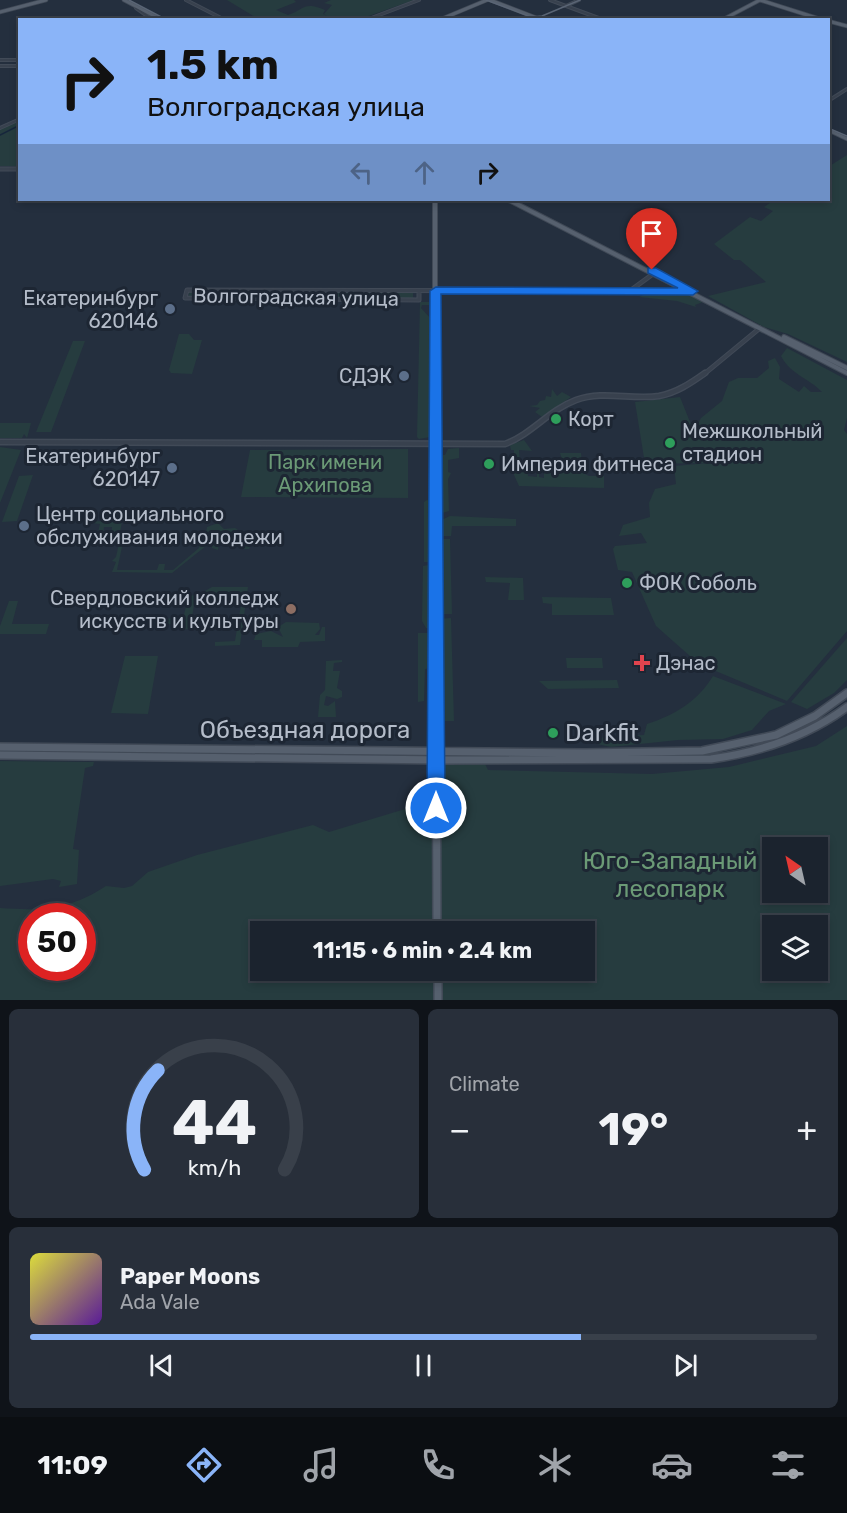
<!DOCTYPE html>
<html lang="en">
<head>
<meta charset="utf-8">
<style>
  body { margin:0; font-family:Rubik,sans-serif; background:#282f3a; color:#f1f3f6; height:100vh; display:flex; flex-direction:column; font-size:22px; white-space:nowrap }
  * { box-sizing:border-box; margin:0 }
  p { font-size:20px; color:#a0a4aa }
  .icon { flex:none; width:33px; height:33px; fill:none; stroke:currentColor; stroke-width:2; stroke-linecap:round; stroke-linejoin:round }
  .map { position:relative; height:1000px; overflow:hidden }
  .drawer { display:flex; flex-direction:column; gap:9px; padding:9px; background:#0f1319; flex:1 }
  .drawer>* { flex:none }
  .hud { position:absolute; left:18px; top:18px; width:812px; height:183px; border-radius:0px; box-shadow:0 3px 9px #0003,0 0 0 2px #39404a; background:#8ab4f8; color:#111; overflow:hidden }
  .needle { width:39px; rotate:326deg }
  .fabs { position:absolute; left:762px; top:837px; display:grid; gap:12px }
  .fabs a { display:grid; place-items:center; width:66px; height:66px; border-radius:0px; background:#1b232e; box-shadow:0 3px 9px #0003,0 0 0 2px #39404a; font-size:30px }
  .speed { position:absolute; left:18px; top:903px; display:flex; gap:12px; font-size:30px; font-weight:700; text-align:center }
  .speed>* { display:grid; place-content:center; width:78px; height:78px; border-radius:50%; background:#1b232e; box-shadow:0 3px 9px #0003,0 0 0 2px #39404a; line-height:1 }
  .speed .limit { border:9px solid #d22; background:#fff; color:#111 }
  .pin { position:absolute; display:grid; place-items:center; width:51px; height:51px; color:#fff; margin:-62px -26px; border-radius:50% 50% 50% 0; rotate:-45deg; box-shadow:0 0 6px #0007 }
  .pin .icon { rotate:45deg }
  .me { position:absolute; width:66px; margin:-33px; rotate:0deg; stroke-linejoin:round; filter:drop-shadow(0 0 4px #0008) }
  .turn { display:flex; align-items:center; gap:21px; height:126px; padding:0 30px; font-size:27px }
  .turn .icon { width:78px; height:78px; stroke-width:2.5 }
  .turn b { display:block; font-size:42px; line-height:51px }
  .lanes { display:flex; align-items:center; height:57px; padding:0 30px; background:#0003; justify-content:center; gap:30px; direction:ltr }
  .lanes .off { opacity:.35 }
  .big { font-size:45px; font-weight:700; line-height:1.1 }
  .drawer .widget { flex:1; display:flex; flex-direction:column; justify-content:center; gap:9px; min-width:0; padding:0 21px; border-radius:9px; background:#282f3a }
  .drawer .dial { align-items:center; gap:0 }
  .dial svg { height:156px; overflow:visible; fill:none; stroke:#39404a; stroke-width:7; stroke-linecap:round; text-anchor:middle }
  .dial text { fill:#f1f3f6; stroke:none }
  .song { display:flex; align-items:center; gap:18px }
  .cover { width:72px; height:72px; border-radius:9px; background:linear-gradient(135deg,hsl(60 70% 55%),hsl(270 70% 35%)) }
  .played { height:6px; border-radius:3px; background:linear-gradient(90deg,#8ab4f8 70%,#39404a 70%) }
  .keys { display:flex; justify-content:space-around; direction:ltr }
  .heat { display:flex; justify-content:space-between; align-items:center; font-size:33px; direction:ltr }
  .drawer .tiles { flex:1; display:grid; gap:9px; grid-template-columns:1fr 1fr }
  .widget:last-child { grid-column:span 2 }
  .trip { position:absolute; left:250px; top:921px; width:345px; height:60px; border-radius:0px; background:#1b232e; box-shadow:0 3px 9px #0003,0 0 0 2px #39404a; font-weight:700; line-height:60px; text-align:center }
  .tabs { display:flex; height:96px; justify-content:space-around; align-items:center; background:#0b0e12; color:#a0a4aa }
  .tabs .icon { width:42px; height:42px }
  .tabs .active { color:#8ab4f8 }
  .tabs b { font-size:27px; color:#f1f3f6 }
  .map>svg:first-child { display:block }
  .green { fill:#263c3f; fill-rule:evenodd }
  .lines { fill:none; stroke-linecap:round; stroke-linejoin:round }
  .stream { stroke:#17263c; stroke-width:1.5 }
  .minor-far2-casing { stroke:#414a57; stroke-width:4 }
  .minor-far1-casing { stroke:#414a57; stroke-width:5 }
  .minor-casing { stroke:#414a57; stroke-width:7 }
  .major-far3-casing { stroke:#414a57; stroke-width:4.5 }
  .major-far2-casing { stroke:#414a57; stroke-width:6 }
  .major-far1-casing { stroke:#414a57; stroke-width:8 }
  .major-casing { stroke:#414a57; stroke-width:10 }
  .minor-far2 { stroke:#38414e; stroke-width:2 }
  .minor-far1 { stroke:#38414e; stroke-width:3 }
  .minor { stroke:#38414e; stroke-width:4 }
  .major-far3 { stroke:#56606e; stroke-width:3 }
  .major-far2 { stroke:#56606e; stroke-width:4 }
  .major-far1 { stroke:#56606e; stroke-width:5 }
  .major { stroke:#56606e; stroke-width:7 }
  .tram { stroke:#5a6575; stroke-width:1.5 }
  .route { fill:#1a73e8; stroke:#114b97; stroke-width:1.5 }
  .service-dot { fill:#5c6f8a; stroke:#1d2633; stroke-width:2 }
  .leisure-dot { fill:#2e9e5b; stroke:#1d2633; stroke-width:2 }
  .education-dot { fill:#8d6e63; stroke:#1d2633; stroke-width:2 }
  .health-dot { fill:#e0444e; stroke:#1d2633; stroke-width:2 }
  .labels { text-anchor:middle; dominant-baseline:central; stroke-width:6; stroke-linejoin:round; paint-order:stroke }
  .street-label { font-size:20px; fill:#b4bcc9; stroke:#1d2633 }
  .poi-label { font-size:20px; fill:#b4bcc9; stroke:#1d2633; text-anchor:start }
  .park-label { font-size:20px; fill:#6b9a76; stroke:#1d2633 }
  .near-street-label { font-size:24px; fill:#b4bcc9; stroke:#1d2633 }
  .near-poi-label { font-size:24px; fill:#b4bcc9; stroke:#1d2633; text-anchor:start }
  .near-park-label { font-size:24px; fill:#6b9a76; stroke:#1d2633 }
</style>
</head>
<body>
<div class="map">
<svg width="847" height="1000" viewBox="0 0 847 1000">
  <rect width="100%" height="100%" fill="#242f3e"/>
  <!-- green -->
  <path class="green" d="M227,0H294L296,2L276,10L288,15C305,9 304,1 325,10L323,14L327,16L324,14L332,5L324,3L331,0H414L360,19L251,20L255,17Z
    M19,119V166H0V129Z
    M847,155V362L788,334L764,327L708,296L766,282L740,260H734L714,244L750,217L761,221L773,211L764,207L774,200H828V167Z
    M190,291L413,292V298L188,297Z
    M651,292L687,294L703,302L695,305L696,307L677,301L639,297Z
    M420,302H429V305H422L421,308L431,319L432,332L430,437L419,439L417,437Z
    M179,334H189L194,340H202L192,374L171,373L169,370Z
    M73,341H85L51,432H36Z
    M787,348L847,380V418L844,430L847,434V631L787,701L699,664L656,626L632,572L618,570L613,549L615,546L647,543L641,533L619,536L623,525L650,517L649,503L655,489L676,484L674,466L709,463L701,449L706,463L645,464L635,402L680,397L694,432L701,418L722,401L729,382L738,378H757L769,368L768,361L775,358L780,367L779,379L799,392L804,386L811,392H822C809,378 791,375 781,356Z
    M552,389L557,396L562,392L571,397L542,417L535,412L540,408L529,406L537,405L540,401L545,400L546,396L551,397Z
    M31,423L27,438L24,434L22,438H0V423Z
    M524,440L532,451L519,450L520,464L527,465L528,476L537,477V471L539,470V477L544,478V468L541,467L540,461L554,460L555,466H564L560,453H581L583,473L589,476H604V488L519,486L514,475V450H511L510,445Z
    M0,447L21,450L0,503Z
    M459,448V458L448,460V472L451,473L448,479L449,511L439,514L437,451L440,455H445L448,449Z
    M250,450L408,449V498L241,497Z
    M33,475L17,521L2,522L19,476Z
    M427,500L433,502L432,562H424V502Z
    M450,516L516,519V526H452L451,536H438L439,521Z
    M92,521L122,522L120,532L125,533L117,570H157L159,564H165L164,570H173L199,548L200,542H207L206,546L172,573L112,572L116,562L112,561L116,557L120,539L111,538L112,527H104L103,536H97L100,524L92,523Z
    M218,523L224,529L235,528L241,532L242,544L251,545L249,549H243L236,544L235,535L220,536L218,550L212,548V538L206,533L207,527Z
    M438,539H450L452,614H438Z
    M429,565L433,568L432,628H426L422,621L423,566Z
    M485,577L523,578L524,600H508L510,583L486,582Z
    M212,587H248L240,645L215,646V642L235,641L242,599H226L228,596L224,595L223,591L220,596L195,599L190,629H182L183,624H152L154,618L183,619L187,602L183,596L198,595Z
    M542,597L611,598L614,615H552V604L543,603Z
    M9,601H18L12,624H49L46,634H0V626Z
    M451,618L454,721H439L438,619Z
    M286,622L319,623L320,629L315,635H319L322,627H325V641L300,642L298,647H262V640H254L256,634L271,631L283,637L278,627Z
    M418,633H431L432,636L431,668L425,669L424,701L418,702Z
    M847,638V680L834,693L807,709L791,702Z
    M125,656H158L148,714L111,713Z
    M566,658H602L603,668H567Z
    M342,660V662L334,663L333,671H340L337,688L342,691V697L337,699L326,696L324,705L328,706L335,701L336,717H318L320,695L325,690L326,661Z
    M713,676L786,704L769,711L752,730L723,739L678,740L611,747L597,744L592,738L644,735L647,724C675,715 698,701 713,676Z
    M617,680L619,688L548,689L539,681Z
    M847,726V1000H0V908C44,911 69,910 106,886L124,888L132,886L148,872L197,855L313,825L329,832L425,803L440,794V767L447,763L484,762L488,770L652,774L729,767L816,746ZM772,848H818V892H772ZM32,916H82V968H32ZM772,926H818V970H772ZM261,932H585V970H261Z
    M0,750L423,753V756L0,754Z
    M0,761L94,762L93,766L85,768L73,849L79,850L77,884L59,887L61,881L53,879L0,886Z"/>
  <g class="lines">
    <!-- stream -->
    <path class="stream" d="M0,135L20,125"/>
    <defs>
      <path id="minor-far2" d="M186,0L225,20
        M550,0L604,20
        M566,6L579,0
        M136,8L153,20
        M366,20L419,0
        M0,60H20
        M0,66H20
        M828,101L847,89
        M0,128L20,119"/>
      <path id="minor-far1" d="M0,169H20
        M631,290L653,274
        M419,291V300L185,298L187,290L693,291
        M703,375L760,328"/>
      <path id="minor" d="M0,442L505,444C532,434 549,410 576,400C603,390 631,400 659,396C676,393 691,383 705,373"/>
      <path id="major-far3" d="M124,0L162,20
        M490,0L542,20
        M760,0L823,20
        M0,12L46,0
        M439,20L487,0
        M722,20L760,0
        M828,21L847,26
        M828,130L847,139"/>
      <path id="major-far2" d="M435,200V375
        M509,200L847,373
        M784,337L847,368"/>
      <path id="major-far1" d="M435,373L436,648"/>
      <path id="major" d="M436,646L437,932
        M0,747L585,753L702,751L776,735L815,716L847,693
        M0,755L445,760L711,759C761,752 806,737 847,707
        M438,970V1000"/>
    </defs>
    <!-- minor-far2 casing -->
    <use href="#minor-far2" class="minor-far2-casing"/>
    <!-- minor-far1 casing -->
    <use href="#minor-far1" class="minor-far1-casing"/>
    <!-- minor casing -->
    <use href="#minor" class="minor-casing"/>
    <!-- major-far3 casing -->
    <use href="#major-far3" class="major-far3-casing"/>
    <!-- major-far2 casing -->
    <use href="#major-far2" class="major-far2-casing"/>
    <!-- major-far1 casing -->
    <use href="#major-far1" class="major-far1-casing"/>
    <!-- major casing -->
    <use href="#major" class="major-casing"/>
    <!-- minor-far2 -->
    <use href="#minor-far2" class="minor-far2"/>
    <!-- minor-far1 -->
    <use href="#minor-far1" class="minor-far1"/>
    <!-- minor -->
    <use href="#minor" class="minor"/>
    <!-- major-far3 -->
    <use href="#major-far3" class="major-far3"/>
    <!-- major-far2 -->
    <use href="#major-far2" class="major-far2"/>
    <!-- major-far1 -->
    <use href="#major-far1" class="major-far1"/>
    <!-- major -->
    <use href="#major" class="major"/>
    <!-- tram -->
    <path class="tram" d="M129,0L167,20
      M486,0L539,20
      M532,17L542,16L580,0
      M828,128L847,136"/>
  </g>
  <!-- route -->
  <path class="route" d="M648,268H656L698,291L693,295L441,294L445,808L442,814L436,816L430,814L427,808L430,291L436,287L678,288L648,273Z"/>
  <!-- markers -->
  <g class="service-dot">
    <circle cx="170" cy="309" r="6"/>
    <circle cx="404" cy="376" r="6"/>
    <circle cx="172" cy="468" r="6"/>
    <circle cx="24" cy="526" r="6"/>
  </g>
  <g class="leisure-dot">
    <circle cx="556" cy="419" r="6"/>
    <circle cx="670" cy="443" r="6"/>
    <circle cx="489" cy="464" r="6"/>
    <circle cx="627" cy="583" r="6"/>
    <circle cx="553" cy="733" r="6"/>
  </g>
  <circle class="education-dot" cx="291" cy="609" r="6"/>
  <path class="health-dot" d="M639 654h6v6h6v6h-6v6h-6v-6h-6v-6h6z"/>
  <g class="labels">
    <!-- street labels -->
    <g class="street-label">
      <text transform="translate(296 297) rotate(1)">Волгоградская улица</text>
    </g>
    <!-- poi labels -->
    <g class="poi-label">
      <text x="158" y="298" text-anchor="end">Екатеринбург<tspan x="158" dy="23">620146</tspan></text>
      <text x="392" y="376" text-anchor="end">СДЭК</text>
      <text x="568" y="419">Корт</text>
      <text x="682" y="431">Межшкольный<tspan x="682" dy="23">стадион</tspan></text>
      <text x="160" y="456" text-anchor="end">Екатеринбург<tspan x="160" dy="23">620147</tspan></text>
      <text x="501" y="464">Империя фитнеса</text>
      <text x="36" y="514">Центр социального<tspan x="36" dy="23">обслуживания молодежи</tspan></text>
      <text x="639" y="583">ФОК Соболь</text>
      <text x="279" y="598" text-anchor="end">Свердловский колледж<tspan x="279" dy="23">искусств и культуры</tspan></text>
      <text x="656" y="663">Дэнас</text>
    </g>
    <!-- park labels -->
    <g class="park-label">
      <text x="325" y="462">Парк имени<tspan x="325" dy="23">Архипова</tspan></text>
    </g>
    <!-- near-street labels -->
    <g class="near-street-label">
      <text x="305" y="730">Объездная дорога</text>
    </g>
    <!-- near-poi labels -->
    <g class="near-poi-label">
      <text x="565" y="733">Darkfit</text>
    </g>
    <!-- near-park labels -->
    <g class="near-park-label">
      <text x="670" y="861">Юго-Западный<tspan x="670" dy="28">лесопарк</tspan></text>
    </g>
  </g>
</svg>
<div class="fabs">
<a><svg class="needle" viewBox="-14 -14 28 28"><path d="M0-13l5 13h-10z" fill="#e53935"/><path d="M0 13l5-13h-10z" fill="#a0a4aa"/></svg></a>
<a><svg class="icon" aria-label="layers" viewBox="0 0 24 24"><path d="M12 4l9 5-9 5-9-5zM3 14l9 5 9-5"/></svg></a>
</div>
<div class="speed"><div class="limit">50</div></div>
<div class="pin" style="left:652px;top:270px;background:#d93025"><svg class="icon" aria-label="arrive" viewBox="0 0 24 24"><path d="M6 21V4h12l-3 4 3 4H6"/></svg></div>
<svg class="me" style="left:436px;top:808px" viewBox="-20 -20 40 40"><circle r="17" fill="#1a73e8" stroke="#fff" stroke-width="3"/><path d="M0-11L8 9 0 5-8 9z" fill="#fff"/></svg>
<div class="trip">11:15 · 6 min · 2.4 km</div>
<div class="hud">
<div class="turn"><svg class="icon" aria-label="right" viewBox="0 0 24 24"><path d="M7 20v-9h11M14 6l5 5-5 5"/></svg><div><b>1.5 km</b>Волгоградская улица</div></div>
<div class="lanes"><svg class="icon off" aria-label="left" viewBox="0 0 24 24"><path d="M17 20v-9H6M10 6l-5 5 5 5"/></svg><svg class="icon off" aria-label="ahead" viewBox="0 0 24 24"><path d="M12 20V5M6 11l6-6 6 6"/></svg><svg class="icon" aria-label="right" viewBox="0 0 24 24"><path d="M7 20v-9h11M14 6l5 5-5 5"/></svg></div>
</div>
</div>
<section class="drawer">
<div class="tiles">
<div class="widget dial"><svg viewBox="0 0 100 80">
<path d="M14 69A42 42 0 1 1 86 69"/>
<path d="M14 69A42 42 0 0 1 21 18" stroke="#8ab4f8"/>
<text x="50" y="56" font-size="32" font-weight="700">44</text>
<text x="50" y="72" font-size="11">km/h</text>
</svg></div>
<div class="widget"><p>Climate</p>
<div class="heat"><a>−</a><b class="big">19°</b><a>+</a></div>
</div>
<div class="widget">
<div class="song"><i class="cover"></i><div><b>Paper Moons</b><p>Ada Vale</p></div></div>
<div class="played"></div>
<div class="keys"><svg class="icon" aria-label="previous" viewBox="0 0 24 24"><path d="M18 5L8 12l10 7zM5 5v14"/></svg><svg class="icon" aria-label="pause" viewBox="0 0 24 24"><path d="M8 5v14M16 5v14"/></svg><svg class="icon" aria-label="next" viewBox="0 0 24 24"><path d="M6 5l10 7-10 7zM19 5v14"/></svg></div>
</div>
</div>
</section>
<nav class="tabs">
<b>11:09</b>
<svg class="icon active" aria-label="directions" viewBox="0 0 24 24"><path d="M12 3l9 9-9 9-9-9zM9 14v-3h6M13 9l2 2-2 2"/></svg>
<svg class="icon" aria-label="music" viewBox="0 0 24 24"><path d="M9 18V5l10-2v13"/><circle cx="6" cy="18" r="3"/><circle cx="16" cy="16" r="3"/></svg>
<svg class="icon" aria-label="phone" viewBox="0 0 24 24"><path d="M5 4h4l2 5-3 2q2 4 5 5l2-3 5 2v4C11 20 4 13 5 4z"/></svg>
<svg class="icon" aria-label="climate" viewBox="0 0 24 24"><path d="M12 3v18M4 7l16 10M4 17L20 7"/></svg>
<svg class="icon" aria-label="car" viewBox="0 0 24 24"><path d="M5 17H2v-5l4-1 3-4h7l3 4 3 1v5h-3M9 17h6M6 11h13"/><circle cx="7" cy="17" r="2"/><circle cx="17" cy="17" r="2"/></svg>
<svg class="icon" aria-label="filters" viewBox="0 0 24 24"><path d="M4 7h16M4 17h16"/><circle cx="9" cy="7" r="2"/><circle cx="15" cy="17" r="2"/></svg>
</nav>
</body>
</html>
